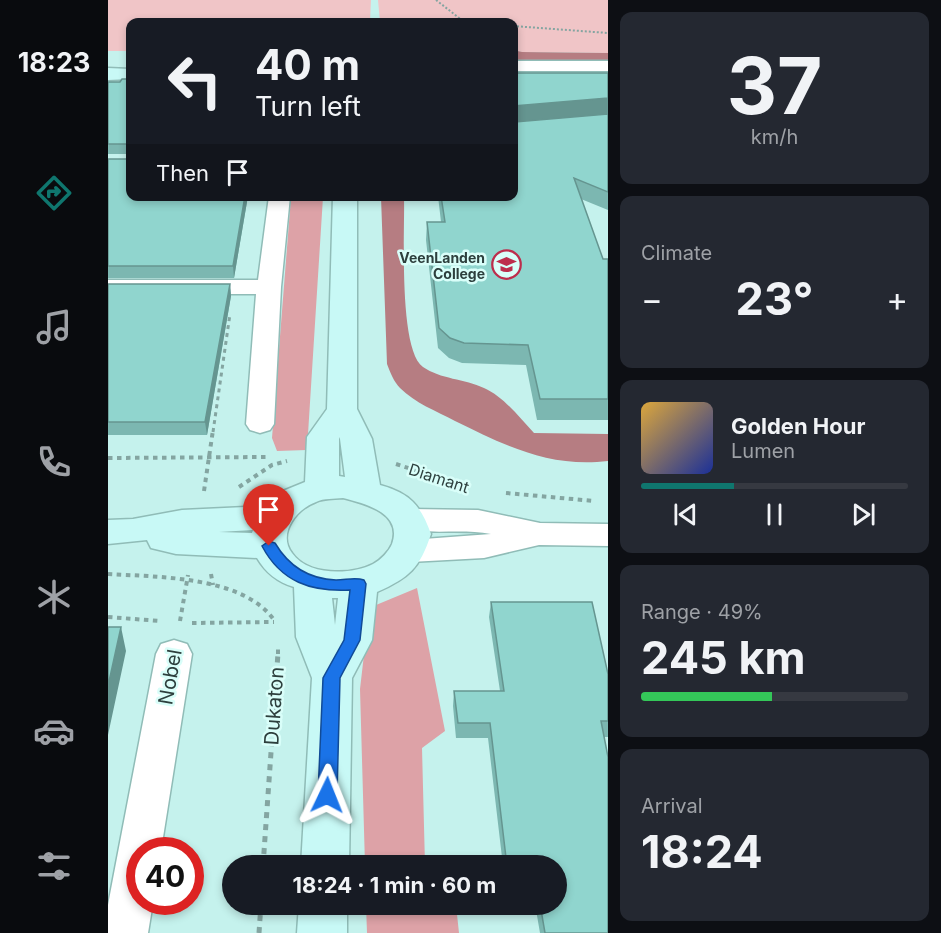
<!DOCTYPE html>
<html lang="en">
<head>
<meta charset="utf-8">
<style>
  body { margin:0; font-family:Inter,sans-serif; background:#242831; color:#f1f3f6; height:100vh; display:flex; flex-direction:column; font-size:22px; white-space:nowrap }
  * { box-sizing:border-box; margin:0 }
  p { font-size:20px; color:#9ea1a6 }
  .icon { flex:none; width:33px; height:33px; fill:none; stroke:currentColor; stroke-width:2; stroke-linecap:round; stroke-linejoin:round }
  .map { position:relative; flex:1; overflow:hidden }
  .panel { display:flex; flex-direction:column; gap:12px; padding:12px; background:#0d0f14; width:333px }
  .panel>* { flex:none }
  .guide { position:absolute; left:18px; top:18px; width:392px; height:183px; border-radius:12px; box-shadow:0 3px 9px #0003; background:#171b24; color:#f1f3f6; overflow:hidden }
  .speed { position:absolute; left:18px; top:837px; display:flex; gap:12px; font-size:30px; font-weight:700; text-align:center }
  .speed>* { display:grid; place-content:center; width:78px; height:78px; border-radius:50%; background:#171b24; box-shadow:0 3px 9px #0003; line-height:1 }
  .speed .limit { border:9px solid #d22; background:#fff; color:#111 }
  .pin { position:absolute; display:grid; place-items:center; width:51px; height:51px; color:#fff; margin:-62px -26px; border-radius:50% 50% 50% 0; rotate:-45deg; box-shadow:0 0 6px #0007 }
  .pin .icon { rotate:45deg }
  .me { position:absolute; width:66px; margin:-33px; rotate:2deg; stroke-linejoin:round; filter:drop-shadow(0 0 4px #0008) }
  .turn { display:flex; align-items:center; gap:21px; height:126px; padding:0 30px; font-size:27px }
  .turn .icon { width:78px; height:78px; stroke-width:2.5 }
  .turn b { display:block; font-size:42px; line-height:51px }
  .then { display:flex; align-items:center; height:57px; padding:0 30px; background:#0003; gap:12px; font-size:22px }
  .big { font-size:45px; font-weight:700; line-height:1.1 }
  .panel .widget { flex:1; display:flex; flex-direction:column; justify-content:center; gap:9px; min-width:0; padding:0 21px; border-radius:12px; background:#242831 }
  .panel .dial { align-items:center; gap:0 }
  .dial b { font-size:78px; line-height:1 }
  .song { display:flex; align-items:center; gap:18px }
  .cover { width:72px; height:72px; border-radius:9px; background:linear-gradient(135deg,hsl(40 70% 55%),hsl(230 70% 35%)) }
  .played { height:6px; border-radius:3px; background:linear-gradient(90deg,#0f766e 35%,#363941 35%) }
  .keys { display:flex; justify-content:space-around; direction:ltr }
  .heat { display:flex; justify-content:space-between; align-items:center; font-size:33px; direction:ltr }
  .charge { height:9px; border-radius:4px; background:linear-gradient(90deg,#34c759 49%,#363941 0) }
  .trip { position:absolute; left:114px; top:855px; width:345px; height:60px; border-radius:30px; background:#171b24; box-shadow:0 3px 9px #0003; font-weight:700; line-height:60px; text-align:center }
  main { display:flex; flex:1; min-height:0 }
  .menu { display:flex; flex-direction:column; width:108px; justify-content:space-around; align-items:center; background:#090b0e; color:#9ea1a6 }
  .menu .icon { width:42px; height:42px }
  .menu .on { color:#0f766e }
  .menu b { font-size:27px; color:#f1f3f6 }
  .map>svg:first-child { display:block }
  .green { fill:#f0c5c7 }
  .forest { fill:#dda2a7 }
  .water { fill:#b67d82 }
  .lines { fill:none; stroke-linecap:round; stroke-linejoin:round }
  .street-casing { stroke:#90bcb7; stroke-width:3 }
  .secondary-casing { stroke:#90bcb7; stroke-width:3 }
  .path-far3 { stroke:#84a5a1; stroke-width:2; stroke-dasharray:2 2; stroke-linecap:butt }
  .path-far2 { stroke:#84a5a1; stroke-width:3; stroke-dasharray:4 4; stroke-linecap:butt }
  .path-far1 { stroke:#84a5a1; stroke-width:4; stroke-dasharray:4.5 4.5; stroke-linecap:butt }
  .path { stroke:#84a5a1; stroke-width:5; stroke-dasharray:6 6; stroke-linecap:butt }
  .street { fill:#fff; fill-rule:evenodd }
  .secondary { fill:#c8f9f6; fill-rule:evenodd }
  .wall { fill:#7cb7b1 }
  .shaded-wall { fill:#659590 }
  .building { fill:#90d5ce; stroke:#659590; stroke-width:1.5 }
  .route { fill:#1a73e8; stroke:#114b97; stroke-width:1.5 }
  .labels { text-anchor:middle; dominant-baseline:central; stroke-width:5; stroke-linejoin:round; paint-order:stroke }
  .far-poi-label { font-size:14px; font-weight:bold; fill:#2d3f3d; stroke:#d9fef9; text-anchor:end }
  .street-label { font-size:16px; fill:#2d3f3d; stroke:#d9fef9 }
  .near-street-label { font-size:20px; fill:#2d3f3d; stroke:#d9fef9 }
</style>
</head>
<body>
<main>
<nav class="menu">
<b>18:23</b>
<svg class="icon on" aria-label="directions" viewBox="0 0 24 24"><path d="M12 3l9 9-9 9-9-9zM9 14v-3h6M13 9l2 2-2 2"/></svg>
<svg class="icon" aria-label="music" viewBox="0 0 24 24"><path d="M9 18V5l10-2v13"/><circle cx="6" cy="18" r="3"/><circle cx="16" cy="16" r="3"/></svg>
<svg class="icon" aria-label="phone" viewBox="0 0 24 24"><path d="M5 4h4l2 5-3 2q2 4 5 5l2-3 5 2v4C11 20 4 13 5 4z"/></svg>
<svg class="icon" aria-label="climate" viewBox="0 0 24 24"><path d="M12 3v18M4 7l16 10M4 17L20 7"/></svg>
<svg class="icon" aria-label="car" viewBox="0 0 24 24"><path d="M5 17H2v-5l4-1 3-4h7l3 4 3 1v5h-3M9 17h6M6 11h13"/><circle cx="7" cy="17" r="2"/><circle cx="17" cy="17" r="2"/></svg>
<svg class="icon" aria-label="filters" viewBox="0 0 24 24"><path d="M4 7h16M4 17h16"/><circle cx="9" cy="7" r="2"/><circle cx="15" cy="17" r="2"/></svg>
</nav>
<div class="map">
<svg width="500" height="933" viewBox="0 0 500 933">
  <rect width="100%" height="100%" fill="#c5f2ed"/>
  <!-- green -->
  <path class="green" d="M0,0H263L262,22H22V51H0Z
    M270,0H500V53L413,52L405,50V22H272Z"/>
  <!-- forest -->
  <path class="forest" d="M183,197H215L199,450L169,451L164,438Z
    M309,588L337,731L314,748L317,865H257L252,689L257,646L256,610Z
    M258,905H348L351,933H259Z"/>
  <!-- water -->
  <path class="water" d="M405,50L414,52L500,53V60L405,61Z
    M273,197H296C297,229 290,349 315,367C332,379 357,379 376,388C396,397 411,417 426,433L500,434V461C442,468 398,446 347,421C328,411 307,403 292,388C286,382 282,372 279,364Z"/>
  <g class="lines">
    <defs>
      <path id="street" d="M405,61H500V71H405Z
        M161,196H182L173,287L166,424L162,430L152,433L142,430L138,424L148,294H0V280H150Z
        M302,509L370,510L432,523L500,524V546L431,545L376,558L302,562L290,559L286,551L290,543L302,540L383,534C352,528 320,536 291,527L286,520L291,513Z
        M66,640L79,644L84,654L53,850H32V902H45L40,933H0V905L48,654L53,644Z"/>
      <path id="secondary" d="M0,68L22,69V79L0,80Z
        M225,196H249V409L264,439L272,485C302,493 313,506 323,534C312,568 301,578 269,592L264,640L244,678L241,866H193L204,678L188,637L186,587C169,582 158,573 149,558L68,554L43,548L39,540L0,544V520L25,519L74,510L158,506L170,493L197,482L199,437L219,409ZM231,437L232,439L237,477L231,476ZM235,498C258,504 295,513 284,544C281,551 273,560 265,564C243,575 200,576 184,553C169,533 189,509 208,502C216,498 226,499 235,498ZM145,530L144,533L111,532ZM224,598H230L227,625Z
        M191,904H239V933H189Z"/>
    </defs>
    <!-- street casing -->
    <use href="#street" class="street-casing"/>
    <!-- secondary casing -->
    <use href="#secondary" class="secondary-casing"/>
    <!-- path-far3 -->
    <path class="path-far3" d="M328,0L355,21L364,22
      M405,26L500,33"/>
    <!-- path-far2 -->
    <path class="path-far2" d="M105,432L122,314"/>
    <!-- path-far1 -->
    <path class="path-far1" d="M0,458L158,457
      M288,464L361,488
      M131,487L164,465L179,461
      M96,491L105,430
      M398,493L486,501
      M0,574C50,577 135,576 166,620
      M103,574L105,585
      M0,617L52,621
      M72,621L80,575
      M84,623L166,622
      M170,654V648"/>
    <!-- path -->
    <path class="path" d="M155,866L170,653
      M151,933L153,904"/>
    <!-- street -->
    <use href="#street" class="street"/>
    <!-- secondary -->
    <use href="#secondary" class="secondary"/>
  </g>
  <!-- wall -->
  <path class="wall" d="M405,73H500V210L473,199L495,259H500V420H429L418,365L354,363L341,358L330,348L318,240L319,222H333L330,196H405Z
    M22,79V196H140L126,278H0V159H22V154H0V82H12Z
    M0,284H122L123,296L99,435H0Z
    M383,602L500,674V737H496L500,933H432L427,904H448V866H395L380,738H348L345,706L346,691H392L381,617Z"/>
  <!-- shaded-wall -->
  <path class="shaded-wall" d="M500,98V114L405,122V106Z
    M137,196H140L126,278L125,266Z
    M122,284L123,296L99,435L97,422Z
    M13,627L18,651L0,735V686Z"/>
  <!-- building -->
  <path class="building" d="M405,73H500V98L405,106Z
    M14,79H22V196H137L125,266H0V159H22V144H0V82H12Z
    M500,114V192L466,178L495,259H500V399H432L420,345L356,343L342,338L331,328L319,222H337L333,196H405V167H408L405,155V120L407,122Z
    M0,284H122L97,422H0Z
    M383,602H484L500,674V721H493L500,757V933H437L432,904H448V866H399L382,723H350L346,691H396Z
    M0,627H13L0,686Z"/>
  <!-- route -->
  <path class="route" d="M161,541L167,543C180,565 200,579 228,580C238,580 247,577 256,580L258,584L252,640L232,678L229,795L226,801L219,803L213,801L210,795L215,678L236,640L242,590C203,592 173,582 154,546Z"/>
  <!-- icons -->
  <defs>
    <symbol id="school-ring" viewBox="-11 -11 22 22"><circle r="9.5" fill="#d9fef9" stroke="#bd2d4c" stroke-width="1.5"/><path d="M0-5L7-2L0 1L-7-2ZM-4 1L0 2.5L4 1V4Q0 6-4 4Z" fill="#bd2d4c"/></symbol>
  </defs>
  <g fill-rule="evenodd">
    <use href="#school-ring" x="382" y="248" width="33" height="33"/>
  </g>
  <g class="labels">
    <!-- far-poi labels -->
    <g class="far-poi-label">
      <text x="377" y="257">VeenLanden<tspan x="377" dy="16">College</tspan></text>
    </g>
    <!-- street labels -->
    <g class="street-label">
      <text transform="translate(331 478) rotate(18)">Diamant</text>
    </g>
    <!-- near-street labels -->
    <g class="near-street-label">
      <text transform="translate(62 677) rotate(-80)">Nobel</text>
      <text transform="translate(166 706) rotate(-86)">Dukaton</text>
    </g>
  </g>
</svg>
<div class="speed"><div class="limit">40</div></div>
<div class="pin" style="left:161px;top:546px;background:#d93025"><svg class="icon" aria-label="arrive" viewBox="0 0 24 24"><path d="M6 21V4h12l-3 4 3 4H6"/></svg></div>
<svg class="me" style="left:219px;top:795px" viewBox="-20 -20 40 40"><path d="M0-17L14 15 0 8-14 15z" fill="#1a73e8" stroke="#fff" stroke-width="4"/></svg>
<div class="trip">18:24 · 1 min · 60 m</div>
<div class="guide">
<div class="turn"><svg class="icon" aria-label="left" viewBox="0 0 24 24"><path d="M17 20v-9H6M10 6l-5 5 5 5"/></svg><div><b>40 m</b>Turn left</div></div>
<div class="then">Then<svg class="icon" aria-label="arrive" viewBox="0 0 24 24"><path d="M6 21V4h12l-3 4 3 4H6"/></svg></div>
</div>
</div>
<section class="panel">
<div class="widget dial"><b>37</b><p>km/h</p></div>
<div class="widget"><p>Climate</p>
<div class="heat"><a>−</a><b class="big">23°</b><a>+</a></div>
</div>
<div class="widget">
<div class="song"><i class="cover"></i><div><b>Golden Hour</b><p>Lumen</p></div></div>
<div class="played"></div>
<div class="keys"><svg class="icon" aria-label="previous" viewBox="0 0 24 24"><path d="M18 5L8 12l10 7zM5 5v14"/></svg><svg class="icon" aria-label="pause" viewBox="0 0 24 24"><path d="M8 5v14M16 5v14"/></svg><svg class="icon" aria-label="next" viewBox="0 0 24 24"><path d="M6 5l10 7-10 7zM19 5v14"/></svg></div>
</div>
<div class="widget"><p>Range · 49%</p><b class="big">245 km</b><div class="charge"></div></div>
<div class="widget"><p>Arrival</p><b class="big">18:24</b></div>
</section>
</main>
</body>
</html>
